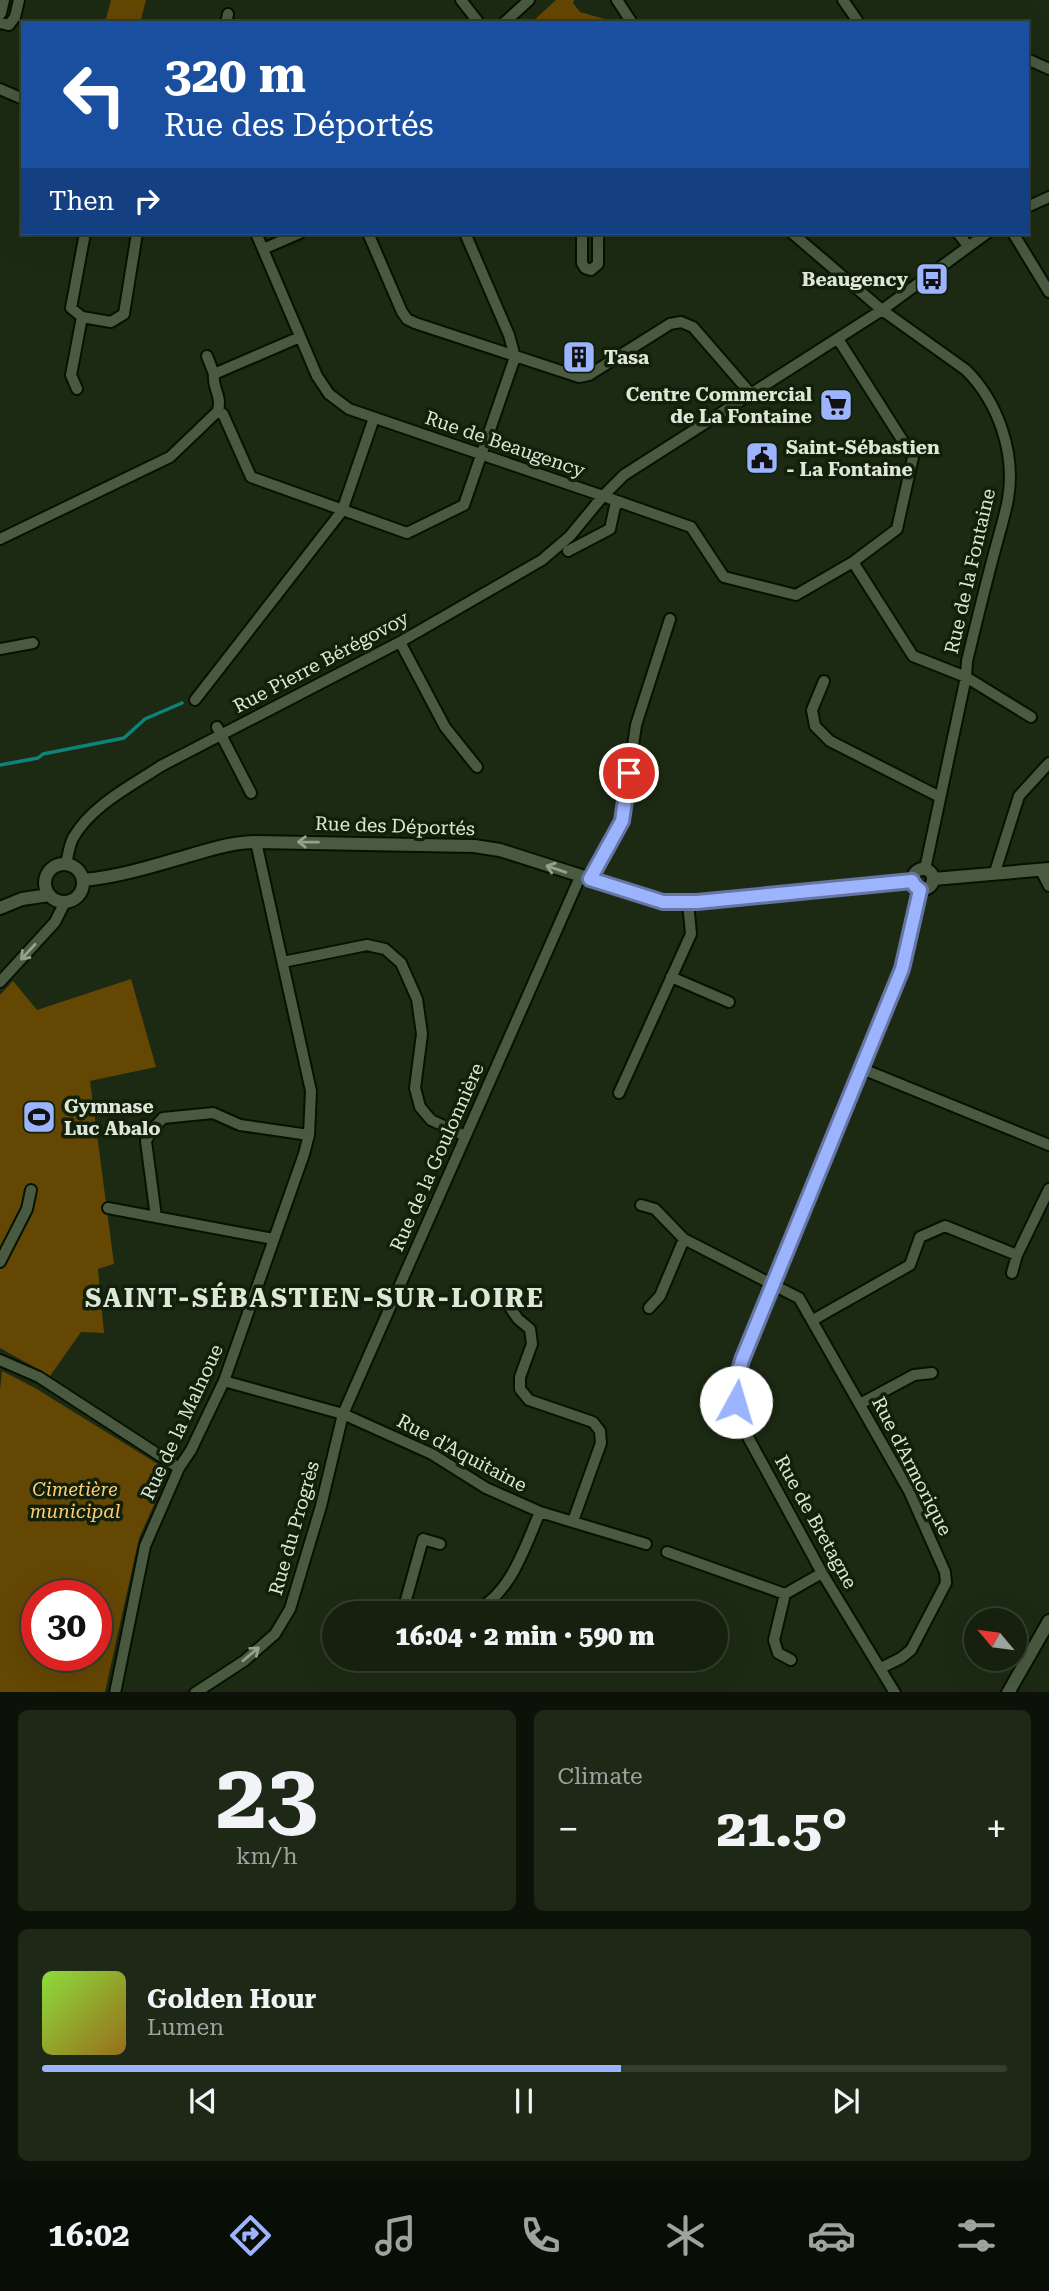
<!DOCTYPE html>
<html lang="en">
<head>
<meta charset="utf-8">
<style>
  body { margin:0; font-family:"Roboto Serif",serif; background:#1e2817; color:#f1f3f6; height:100vh; display:flex; flex-direction:column; font-size:26px; white-space:nowrap }
  * { box-sizing:border-box; margin:0 }
  p { font-size:23px; color:#9da39e }
  .icon { flex:none; width:38px; height:38px; fill:none; stroke:currentColor; stroke-width:2; stroke-linecap:round; stroke-linejoin:round }
  .map { position:relative; height:1692px; overflow:hidden }
  .drawer { display:flex; flex-direction:column; gap:18px; padding:18px; background:#0c1208; flex:1 }
  .drawer>* { flex:none }
  .guide { position:absolute; left:21px; top:21px; width:1008px; height:214px; border-radius:0px; box-shadow:0 7px 28px #0002,0 0 0 2px #343e2e; background:#1a4fa0; color:#fff; overflow:hidden }
  .needle { width:46px; rotate:299deg }
  .tools { position:absolute; left:964px; top:1608px; display:grid; gap:14px }
  .tools a { display:grid; place-items:center; width:63px; height:63px; border-radius:50%; background:#15200e; box-shadow:0 7px 28px #0002,0 0 0 2px #343e2e; font-size:35px }
  .speed { position:absolute; left:21px; top:1580px; display:flex; gap:14px; font-size:35px; font-weight:700; text-align:center }
  .speed>* { display:grid; place-content:center; width:91px; height:91px; border-radius:50%; background:#15200e; box-shadow:0 7px 28px #0002,0 0 0 2px #343e2e; line-height:1 }
  .speed .limit { border:10px solid #d22; background:#fff; color:#111 }
  .pin { position:absolute; display:grid; place-items:center; width:60px; height:60px; color:#fff; margin:-30px; border:4px solid #fff; border-radius:50%; box-shadow:0 2px 7px #0007 }
  .me { position:absolute; width:77px; margin:-38px; rotate:6deg; stroke-linejoin:round; filter:drop-shadow(0 0 5px #0008) }
  .turn { display:flex; align-items:center; gap:24px; height:147px; padding:0 28px; font-size:32px }
  .turn .icon { width:91px; height:91px; stroke-width:2.5 }
  .turn b { display:block; font-size:49px; line-height:60px }
  .then { display:flex; align-items:center; height:66px; padding:0 28px; background:#0003; gap:14px; font-size:26px }
  .big { font-size:52px; font-weight:800; line-height:1.1 }
  .drawer .widget { flex:1; display:flex; flex-direction:column; justify-content:center; gap:10px; min-width:0; padding:0 24px; border-radius:10px; background:#1e2817 }
  .drawer .dial { align-items:center; gap:0 }
  .dial b { font-size:91px; line-height:1 }
  .song { display:flex; align-items:center; gap:21px }
  .cover { width:84px; height:84px; border-radius:10px; background:linear-gradient(135deg,hsl(90 70% 55%),hsl(40 70% 35%)) }
  .played { height:7px; border-radius:4px; background:linear-gradient(90deg,#9cb4fd 60%,#343e2e 60%) }
  .keys { display:flex; justify-content:space-around; direction:ltr }
  .heat { display:flex; justify-content:space-between; align-items:center; font-size:38px; direction:ltr }
  .drawer .tiles { flex:1; display:grid; gap:18px; grid-template-columns:1fr 1fr }
  .widget:last-child { grid-column:span 2 }
  .trip { position:absolute; left:322px; top:1601px; width:406px; height:70px; border-radius:35px; background:#15200e; box-shadow:0 7px 28px #0002,0 0 0 2px #343e2e; font-weight:800; line-height:70px; text-align:center }
  .dock { display:flex; height:112px; justify-content:space-around; align-items:center; background:#080d06; color:#9da39e }
  .dock .icon { width:49px; height:49px }
  .dock .selected { color:#9cb4fd }
  .dock b { font-size:32px; color:#f1f3f6 }
  .map>svg:first-child { display:block }
  .green { fill:#654704; fill-rule:evenodd }
  .lines { fill:none; stroke-linecap:round; stroke-linejoin:round }
  .stream { stroke:#0d837c; stroke-width:3.5 }
  .minor-casing { stroke:#061201; stroke-width:14 }
  .tertiary-casing { stroke:#061201; stroke-width:16 }
  .minor { stroke:#4a5a41; stroke-width:10 }
  .tertiary { stroke:#4a5a41; stroke-width:12 }
  .oneway { stroke:#94a08c }
  .route-casing { stroke:#6575a4; stroke-width:18 }
  .route { stroke:#9cb4fd; stroke-width:12 }
  .labels { text-anchor:middle; dominant-baseline:central; stroke-width:7; stroke-linejoin:round; paint-order:stroke }
  .poi-label { font-size:19px; font-weight:bold; fill:#dde6d8; stroke:#122009; text-anchor:start }
  .street-label { font-size:19px; fill:#dde6d8; stroke:#122009 }
  .park-label { font-size:19px; font-style:italic; fill:#fdcc77; stroke:#122009 }
  .district-label { font-size:26px; font-weight:bold; letter-spacing:2px; fill:#dde6d8; stroke:#122009 }
</style>
</head>
<body>
<div class="map">
<svg width="1049" height="1693" viewBox="0 0 1049 1693">
  <rect width="100%" height="100%" fill="#1c2a13"/>
  <!-- green -->
  <path class="green" d="M111,0H146L140,23H105Z
    M556,0H574L573,3L580,12L619,23H531Z
    M131,979L156,1067L90,1081L114,1264L98,1269L104,1333L81,1332L50,1376L0,1348V995L13,981L37,1010Z
    M2,1371L35,1388L161,1466L166,1478L139,1538L105,1692H0V1390ZM37,1596H96V1656H37Z"/>
  <g class="lines">
    <!-- stream -->
    <path class="stream" d="M0,765L38,758L43,754L124,738L145,719L182,703"/>
    <defs>
      <path id="minor" d="M461,0L479,23
        M617,0L632,23
        M843,0L859,23
        M0,23L9,25L15,17L19,0
        M226,23L228,14
        M504,23L529,0
        M1027,59L1049,69
        M0,89L23,99
        M1027,207L1049,197
        M85,233L71,308L82,317L111,322L124,314L137,233
        M256,233L317,376L329,394L349,409L603,496L624,475L882,310L987,233
        M368,233L402,312L407,319L415,323L579,377L589,375L670,324L681,322L693,327L751,394
        M582,233V263L585,268L591,270L598,264V233
        M792,233L882,310L966,370C998,402 1016,453 1008,499C1004,520 997,541 992,561C983,595 975,628 967,661L966,677L925,869
        M958,233L968,246
        M1013,233L1049,292
        M263,249L300,233
        M207,356L214,374
        M77,389L71,375L82,317
        M218,411L223,414L251,477L407,533L464,505L515,357L509,335L465,233
        M218,411C222,394 212,389 214,374L300,337
        M0,539L170,457L218,411
        M568,551L610,529L616,502
        M853,562L913,656L966,677L1031,717
        M400,642L445,727L477,767
        M0,649L33,643
        M824,681L812,710L815,726L830,741L940,797
        M195,700L342,511L374,418
        M217,727L251,793
        M66,864C68,856 69,846 73,838C92,805 131,786 161,766L400,642L542,560L570,536L603,496L691,527L724,577L796,595L853,562L897,529L913,457L838,339
        M1040,869L1049,886
        M995,872L1019,796L1049,763
        M590,879L622,821L636,725L670,619
        M283,962L367,945L385,949L401,963L417,999L422,1034L415,1088L420,1107L431,1120L465,1136
        M671,977L729,1002
        M0,982L55,922L65,902
        M860,1068L1049,1145
        M619,1093L691,934L688,902
        M641,1205L655,1209L684,1239L799,1298L909,1491L945,1572L946,1583L911,1650L901,1658L881,1668
        M108,1208L273,1239
        M156,1217L146,1141L152,1130L163,1118L213,1113L240,1125L309,1135
        M0,1262L27,1209L31,1190
        M1012,1273L1017,1255L1049,1189
        M505,1300L518,1319L530,1329L532,1344L520,1377V1389L529,1400L593,1422L600,1431L601,1443L573,1521
        M649,1308L660,1296L684,1239
        M813,1320L910,1265L920,1237L945,1226L1017,1255
        M0,1360L39,1377L179,1468
        M224,1381L343,1414L580,877
        M860,1404L914,1375L932,1373
        M667,1552L785,1594L822,1573
        M785,1594L774,1640L778,1653L791,1660
        M402,1614L423,1539L440,1544
        M470,1614C511,1595 523,1551 540,1512
        M115,1693L145,1546L179,1468L191,1450L224,1381L304,1154L309,1135L311,1091L256,842
        M195,1693L244,1661L275,1634L290,1609L321,1506L343,1414L432,1454L486,1488L540,1512L646,1544
        M895,1693L822,1573L742,1426C737,1402 736,1384 742,1360L902,969L920,889"/>
      <path id="tertiary" d="M0,13L3,0
        M45 883a19 19 0 1 1 38 0a19 19 0 1 1-38 0Z
        M913 879a10 10 0 1 1 20 0a10 10 0 1 1-20 0Z
        M933,879L1049,869
        M83,880C119,877 156,865 191,855C212,849 233,842 256,842L474,846L500,850L663,902H697L912,881
        M0,908L22,899L49,895
        M1008,1693L1049,1621"/>
    </defs>
    <!-- minor casing -->
    <use href="#minor" class="minor-casing"/>
    <!-- tertiary casing -->
    <use href="#tertiary" class="tertiary-casing"/>
    <!-- minor -->
    <use href="#minor" class="minor"/>
    <!-- tertiary -->
    <use href="#tertiary" class="tertiary"/>
  </g>
  <!-- one-way arrows -->
  <defs><path id="oneway-shaft" d="M-6 0H5M1.5-3L5.5 0L1.5 3" fill="none" stroke-width="1.6" stroke-linecap="round" stroke-linejoin="round" transform="scale(1.75)"/></defs>
  <g class="oneway">
    <use href="#oneway-shaft" transform="translate(308 842) rotate(-179)"/>
    <use href="#oneway-shaft" transform="translate(556 869) rotate(-161)"/>
    <use href="#oneway-shaft" transform="translate(28 952) rotate(133)"/>
    <use href="#oneway-shaft" transform="translate(251 1654) rotate(-40)"/>
  </g>
  <g class="lines">
    <defs>
      <path id="route" d="M629,773L622,821L590,879L663,902H697L912,881L915,886L920,890L902,969L742,1360L736,1382V1402"/>
    </defs>
    <!-- route casing -->
    <use href="#route" class="route-casing"/>
    <!-- route -->
    <use href="#route" class="route"/>
  </g>
  <!-- icons -->
  <defs>
    <symbol id="bus-square" viewBox="-11 -11 22 22"><rect x="-9" y="-9" width="18" height="18" rx="4" fill="#9cb4fd" stroke="#122009"/><path d="M-5-6H5V4H4V6H2V4H-2V6H-4V4H-5ZM-3.5-4V0h7V-4ZM-3.5 1.2v1.5H-2V1.2ZM2 1.2v1.5H3.5V1.2Z" fill="#111"/></symbol>
    <symbol id="building-square" viewBox="-11 -11 22 22"><rect x="-9" y="-9" width="18" height="18" rx="4" fill="#9cb4fd" stroke="#122009"/><path d="M-4-6H4V6H1V3H-1V6H-4ZM-2.5-4.3h1.7v1.8h-1.7ZM.8-4.3h1.7v1.8H.8ZM-2.5-1h1.7V.8h-1.7ZM.8-1h1.7V.8H.8Z" fill="#111"/></symbol>
    <symbol id="supermarket-square" viewBox="-11 -11 22 22"><rect x="-9" y="-9" width="18" height="18" rx="4" fill="#9cb4fd" stroke="#122009"/><path d="M-6-5.5h2.5l.6 2H6L4.5 2H-2.5L-4.4-4H-6ZM-1.5 3.2a1.3 1.3 0 1 0 .1 0ZM3 3.2a1.3 1.3 0 1 0 .1 0Z" fill="#111"/></symbol>
    <symbol id="civic-square" viewBox="-11 -11 22 22"><rect x="-9" y="-9" width="18" height="18" rx="4" fill="#9cb4fd" stroke="#122009"/><path d="M-.6-6.5H3V-4.5H.6V-3L4-1V1h2V6H-6V1h2V-1L-.6-3ZM-1.2 2.5V6h2.4V2.5Z" fill="#111"/></symbol>
    <symbol id="stadium-square" viewBox="-11 -11 22 22"><rect x="-9" y="-9" width="18" height="18" rx="4" fill="#9cb4fd" stroke="#122009"/><path d="M0-5a6.5 5 0 1 0 0 10a6.5 5 0 1 0 0-10ZM-3.5-1.8h7v3.6h-7Z" fill="#111"/></symbol>
  </defs>
  <g fill-rule="evenodd">
    <use href="#bus-square" x="913" y="260" width="38" height="38"/>
    <use href="#building-square" x="560" y="338" width="38" height="38"/>
    <use href="#supermarket-square" x="817" y="386" width="38" height="38"/>
    <use href="#civic-square" x="743" y="439" width="38" height="38"/>
    <use href="#stadium-square" x="20" y="1098" width="38" height="38"/>
  </g>
  <g class="labels">
    <!-- poi labels -->
    <g class="poi-label">
      <text x="908" y="279" text-anchor="end">Beaugency</text>
      <text x="604" y="357">Tasa</text>
      <text x="812" y="394" text-anchor="end">Centre Commercial<tspan x="812" dy="22">de La Fontaine</tspan></text>
      <text x="786" y="447">Saint-Sébastien<tspan x="786" dy="22">- La Fontaine</tspan></text>
      <text x="64" y="1106">Gymnase<tspan x="64" dy="22">Luc Abalo</tspan></text>
    </g>
    <!-- street labels -->
    <g class="street-label">
      <text transform="translate(505 444) rotate(19)">Rue de Beaugency</text>
      <text transform="translate(970 571) rotate(-77)">Rue de la Fontaine</text>
      <text transform="translate(321 662) rotate(-28)">Rue Pierre Bérégovoy</text>
      <text transform="translate(395 826) rotate(2)">Rue des Déportés</text>
      <text transform="translate(437 1157) rotate(-66)">Rue de la Goulonnière</text>
      <text transform="translate(182 1422) rotate(-65)">Rue de la Malnoue</text>
      <text transform="translate(462 1453) rotate(28)">Rue d'Aquitaine</text>
      <text transform="translate(912 1466) rotate(63)">Rue d'Armorique</text>
      <text transform="translate(816 1522) rotate(61)">Rue de Bretagne</text>
      <text transform="translate(294 1528) rotate(-74)">Rue du Progrès</text>
    </g>
    <!-- park labels -->
    <g class="park-label">
      <text x="75" y="1489">Cimetière<tspan x="75" dy="22">municipal</tspan></text>
    </g>
    <!-- district labels -->
    <g class="district-label">
      <text x="315" y="1298">SAINT-SÉBASTIEN-SUR-LOIRE</text>
    </g>
  </g>
</svg>
<div class="tools">
<a><svg class="needle" viewBox="-14 -14 28 28"><path d="M0-13l5 13h-10z" fill="#e53935"/><path d="M0 13l5-13h-10z" fill="#9da39e"/></svg></a>
</div>
<div class="speed"><div class="limit">30</div></div>
<div class="pin" style="left:629px;top:773px;background:#d93025"><svg class="icon" aria-label="arrive" viewBox="0 0 24 24"><path d="M6 21V4h12l-3 4 3 4H6"/></svg></div>
<svg class="me" style="left:736px;top:1402px" viewBox="-20 -20 40 40"><circle r="19" fill="#fff"/><path d="M0-13L10 11 0 6-10 11z" fill="#9cb4fd"/></svg>
<div class="trip">16:04 · 2 min · 590 m</div>
<div class="guide">
<div class="turn"><svg class="icon" aria-label="left" viewBox="0 0 24 24"><path d="M17 20v-9H6M10 6l-5 5 5 5"/></svg><div><b>320 m</b>Rue des Déportés</div></div>
<div class="then">Then<svg class="icon" aria-label="right" viewBox="0 0 24 24"><path d="M7 20v-9h11M14 6l5 5-5 5"/></svg></div>
</div>
</div>
<section class="drawer">
<div class="tiles">
<div class="widget dial"><b>23</b><p>km/h</p></div>
<div class="widget"><p>Climate</p>
<div class="heat"><a>−</a><b class="big">21.5°</b><a>+</a></div>
</div>
<div class="widget">
<div class="song"><i class="cover"></i><div><b>Golden Hour</b><p>Lumen</p></div></div>
<div class="played"></div>
<div class="keys"><svg class="icon" aria-label="previous" viewBox="0 0 24 24"><path d="M18 5L8 12l10 7zM5 5v14"/></svg><svg class="icon" aria-label="pause" viewBox="0 0 24 24"><path d="M8 5v14M16 5v14"/></svg><svg class="icon" aria-label="next" viewBox="0 0 24 24"><path d="M6 5l10 7-10 7zM19 5v14"/></svg></div>
</div>
</div>
</section>
<nav class="dock">
<b>16:02</b>
<svg class="icon selected" aria-label="directions" viewBox="0 0 24 24"><path d="M12 3l9 9-9 9-9-9zM9 14v-3h6M13 9l2 2-2 2"/></svg>
<svg class="icon" aria-label="music" viewBox="0 0 24 24"><path d="M9 18V5l10-2v13"/><circle cx="6" cy="18" r="3"/><circle cx="16" cy="16" r="3"/></svg>
<svg class="icon" aria-label="phone" viewBox="0 0 24 24"><path d="M5 4h4l2 5-3 2q2 4 5 5l2-3 5 2v4C11 20 4 13 5 4z"/></svg>
<svg class="icon" aria-label="climate" viewBox="0 0 24 24"><path d="M12 3v18M4 7l16 10M4 17L20 7"/></svg>
<svg class="icon" aria-label="car" viewBox="0 0 24 24"><path d="M5 17H2v-5l4-1 3-4h7l3 4 3 1v5h-3M9 17h6M6 11h13"/><circle cx="7" cy="17" r="2"/><circle cx="17" cy="17" r="2"/></svg>
<svg class="icon" aria-label="filters" viewBox="0 0 24 24"><path d="M4 7h16M4 17h16"/><circle cx="9" cy="7" r="2"/><circle cx="15" cy="17" r="2"/></svg>
</nav>
</body>
</html>
